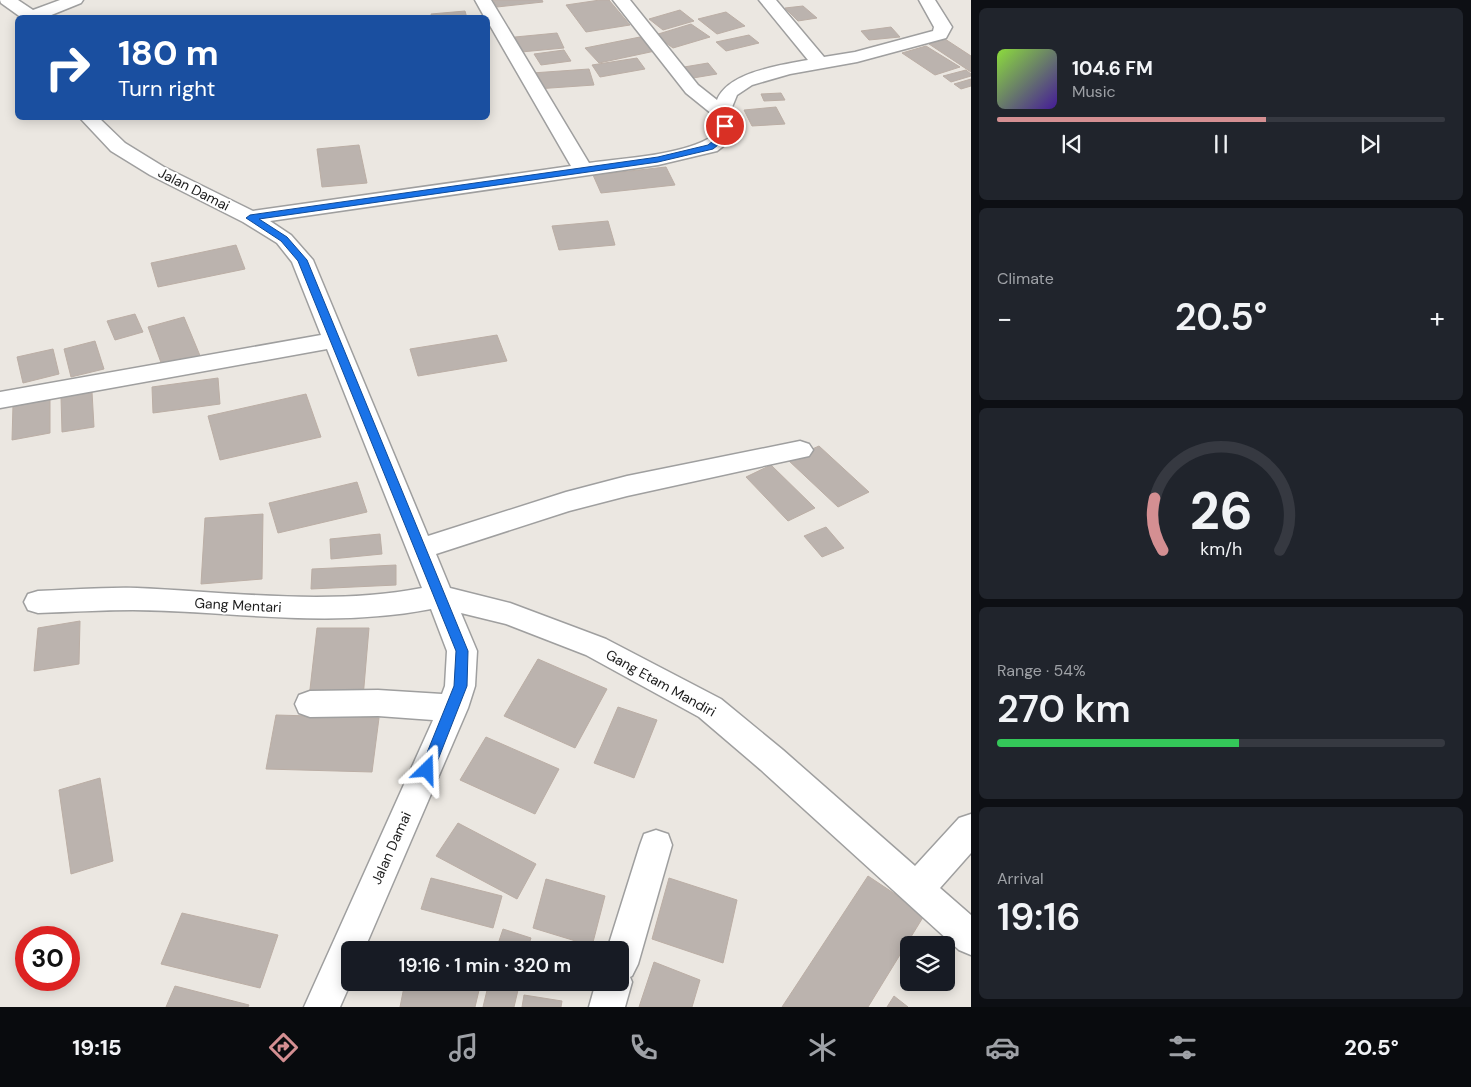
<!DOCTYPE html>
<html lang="en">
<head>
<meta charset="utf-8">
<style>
  body { margin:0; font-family:"DM Sans",sans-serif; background:#20242c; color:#f1f3f6; height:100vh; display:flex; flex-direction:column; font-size:19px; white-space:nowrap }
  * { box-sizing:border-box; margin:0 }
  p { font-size:16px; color:#9ea1a6 }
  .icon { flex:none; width:28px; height:28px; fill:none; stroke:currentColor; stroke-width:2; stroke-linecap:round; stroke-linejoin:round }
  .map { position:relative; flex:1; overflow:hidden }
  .sheet { display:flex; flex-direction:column; gap:8px; padding:8px; background:#0d0f14; width:500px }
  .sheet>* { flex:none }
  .guide { position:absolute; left:15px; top:15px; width:475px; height:105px; border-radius:8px; box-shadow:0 2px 12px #0003; background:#1a4fa0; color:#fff; overflow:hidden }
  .buttons { position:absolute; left:900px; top:936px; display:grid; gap:10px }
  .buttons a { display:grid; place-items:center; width:55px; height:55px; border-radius:8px; background:#171b24; box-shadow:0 2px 12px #0003; font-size:25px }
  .speed { position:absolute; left:15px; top:926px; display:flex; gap:10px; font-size:25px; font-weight:700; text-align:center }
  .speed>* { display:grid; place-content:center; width:65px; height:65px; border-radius:50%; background:#171b24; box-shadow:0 2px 12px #0003; line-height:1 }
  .speed .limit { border:8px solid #d22; background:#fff; color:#111 }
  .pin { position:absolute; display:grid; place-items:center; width:42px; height:42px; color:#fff; margin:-21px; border:2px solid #fff; border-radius:50%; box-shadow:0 1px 5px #0007 }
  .me { position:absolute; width:55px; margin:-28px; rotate:22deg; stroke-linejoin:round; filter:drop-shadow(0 0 4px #0008) }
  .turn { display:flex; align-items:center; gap:18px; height:105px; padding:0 20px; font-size:22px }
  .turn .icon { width:65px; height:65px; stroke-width:2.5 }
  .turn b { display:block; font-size:35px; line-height:42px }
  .big { font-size:38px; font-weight:600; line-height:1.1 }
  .sheet .card { flex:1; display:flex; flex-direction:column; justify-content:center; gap:8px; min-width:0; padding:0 18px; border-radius:8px; background:#20242c }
  .sheet .dial { align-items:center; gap:0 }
  .dial svg { height:130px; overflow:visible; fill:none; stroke:#363941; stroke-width:7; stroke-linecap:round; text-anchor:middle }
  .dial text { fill:#f1f3f6; stroke:none }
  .song { display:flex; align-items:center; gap:15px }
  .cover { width:60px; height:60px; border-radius:8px; background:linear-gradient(135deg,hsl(90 70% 55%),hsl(260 70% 35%)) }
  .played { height:5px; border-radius:2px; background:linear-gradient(90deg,#d48f92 60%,#363941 60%) }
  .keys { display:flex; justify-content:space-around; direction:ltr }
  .heat { display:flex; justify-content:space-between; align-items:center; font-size:28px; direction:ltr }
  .charge { height:8px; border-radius:4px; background:linear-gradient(90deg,#34c759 54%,#363941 0) }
  .trip { position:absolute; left:341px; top:941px; width:288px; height:50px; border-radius:8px; background:#171b24; box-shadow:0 2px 12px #0003; font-weight:600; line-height:50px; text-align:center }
  .dock { display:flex; height:80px; justify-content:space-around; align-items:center; background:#090b0e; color:#9ea1a6 }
  .dock .icon { width:35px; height:35px }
  .dock .current { color:#d48f92 }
  .dock b { font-size:22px; color:#f1f3f6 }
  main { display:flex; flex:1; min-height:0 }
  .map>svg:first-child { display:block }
  .building { fill:#bbb3ae; stroke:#bbaea5 }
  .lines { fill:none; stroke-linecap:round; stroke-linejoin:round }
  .street-casing { stroke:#9f9f9f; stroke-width:3 }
  .street { fill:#fff; fill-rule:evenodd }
  .route { fill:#1a73e8; stroke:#114b97 }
  .labels { text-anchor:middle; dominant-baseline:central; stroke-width:4; stroke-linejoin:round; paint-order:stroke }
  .street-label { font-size:14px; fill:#1b1b1b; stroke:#fff }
</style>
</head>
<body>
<main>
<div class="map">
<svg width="971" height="1007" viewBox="0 0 971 1007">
  <rect width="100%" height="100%" fill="#ebe7e1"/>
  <!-- building -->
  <path class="building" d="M493,0H542L543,2L497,7Z
    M600,0H609L630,25L586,32L566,5Z
    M803,6L817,18L798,21L785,8Z
    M680,10L694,21L663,30L649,19Z
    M465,11L467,18H432L431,14Z
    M726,12L745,26L717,34L698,19Z
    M691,24L710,37L673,48L655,35Z
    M891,27L900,37L869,40L861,31Z
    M557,33L564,48L521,52L515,37Z
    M749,35L759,43L726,51L716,42Z
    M640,37L655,51L599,63L585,48Z
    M945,39L971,56V72L929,44Z
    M926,46L960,67L935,75L902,53Z
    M564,50L571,61L541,65L534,54Z
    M637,58L645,69L600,77L592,65Z
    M708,63L717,74L693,78L684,67Z
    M589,69L594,85L536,89L532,73Z
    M966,70L971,74V76L951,82L943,76Z
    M971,79V86L961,89L954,84Z
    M781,93L785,100L764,101L761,94Z
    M776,107L785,124L752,126L744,110Z
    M359,145L367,183L322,187L317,149Z
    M666,167L675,185L601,193L593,175Z
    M608,221L615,245L559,250L552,226Z
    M236,245L245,269L158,287L151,263Z
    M135,314L143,332L115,340L107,321Z
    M184,317L201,358L163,368L148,327Z
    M497,335L507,361L418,376L410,349Z
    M95,341L104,369L71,377L64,349Z
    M53,349L59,374L23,383L17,357Z
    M218,378L220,404L153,413L152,387Z
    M92,392L94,427L62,432L61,397Z
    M306,394L321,437L220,460L208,416Z
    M50,399V433L12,440L13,405Z
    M819,446L869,492L838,507L788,460Z
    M771,465L815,508L788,521L746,477Z
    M357,482L367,512L278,533L269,503Z
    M263,514L262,579L201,584L205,518Z
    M826,527L844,548L822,557L804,536Z
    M380,534L382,554L331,559L330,539Z
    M396,565V585L311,589L312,569Z
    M80,621L79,664L34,671L38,628Z
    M317,628H369L363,698H309Z
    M538,659L607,689L575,748L504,716Z
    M618,707L657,720L634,778L594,763Z
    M276,715L379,718L372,772L266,769Z
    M486,737L559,769L535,814L460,780Z
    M100,778L113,861L71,874L59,790Z
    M458,823L536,864L517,899L436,856Z
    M868,876L925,914L868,1007H782Z
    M431,878L502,896L493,928L421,909Z
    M669,878L737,900L723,963L652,939Z
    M546,879L605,896L592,946L533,928Z
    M182,913L278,935L260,988L161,964Z
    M503,929L531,938L527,950H496Z
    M654,962L700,980L692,1007H639Z
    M405,982H481L475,1007H400Z
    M489,982L518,990L514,1007H483Z
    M175,986L249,1005L248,1007H166Z
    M524,995L562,1001L561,1007H522Z
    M894,996L908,1007H887Z"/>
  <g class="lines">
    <defs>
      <path id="street" d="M0,0H18L33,10L60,0H83L81,3L44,18H22L1,3Z
        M475,0H491L589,163C623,158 688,155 714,135L716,126L712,114L686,93L613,0H630L698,85L717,100C728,72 781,65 808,60L759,0H776L824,57L855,52L933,31L934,27L919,0H935L952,27L946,38L857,62L790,74L752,85L737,95L730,112L734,126L730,141L717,151L658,165L270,221L291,235L313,260L428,536L566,492L627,476L800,441L809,444L813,450L809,456L627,496L569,511L436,554L450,588L510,603L606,639L721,699L783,750L915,866L959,818L971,814V853L940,888L971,915V955L959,950L761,770L699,717L586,655L506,624L461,613L477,651L475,686L468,708L364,950H350L351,982L340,1007H304L433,720L378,716L310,717L299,713L295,704L299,695L310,691L378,690L442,694L445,686L447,651L431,609C328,629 235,611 133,610C102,610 70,612 38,613L28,610L24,602L28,594L38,591C71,590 104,587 137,588C231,592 329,606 422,588L327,349L0,408V392L321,335L292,262L277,243L243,222L150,175L111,151L80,118H99L125,143L164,167L253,211L571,166L488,22V18H485Z
        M656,830L668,834L672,845L638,964L632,976L630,977L632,982L625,1007H589L596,982H620V950H607L640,845L644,834Z"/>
    </defs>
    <!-- street casing -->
    <use href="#street" class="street-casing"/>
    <!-- street -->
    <use href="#street" class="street"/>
  </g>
  <!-- route -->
  <path class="route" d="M722,124L729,126L728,137L713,149L658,162L259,219L287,237L307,260L468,651L467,686L432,775L427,776L422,775L420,770L454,686L456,651L298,261L281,241L246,218L250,215L658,157L708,145L719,136Z"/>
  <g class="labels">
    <!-- street labels -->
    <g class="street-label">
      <text transform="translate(194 189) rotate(27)">Jalan Damai</text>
      <text transform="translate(238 605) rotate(3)">Gang Mentari</text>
      <text transform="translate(661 683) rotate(29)">Gang Etam Mandiri</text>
      <text transform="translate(391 848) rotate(-66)">Jalan Damai</text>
    </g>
  </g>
</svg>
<div class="buttons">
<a><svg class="icon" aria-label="layers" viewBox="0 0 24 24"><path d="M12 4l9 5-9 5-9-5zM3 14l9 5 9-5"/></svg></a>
</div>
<div class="speed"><div class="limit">30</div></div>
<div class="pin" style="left:725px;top:126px;background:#d93025"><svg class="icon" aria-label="arrive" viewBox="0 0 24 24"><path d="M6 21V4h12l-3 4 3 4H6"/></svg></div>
<svg class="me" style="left:427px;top:770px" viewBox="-20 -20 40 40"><path d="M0-17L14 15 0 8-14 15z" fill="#1a73e8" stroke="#fff" stroke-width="4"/></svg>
<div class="trip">19:16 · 1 min · 320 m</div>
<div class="guide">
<div class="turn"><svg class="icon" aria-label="right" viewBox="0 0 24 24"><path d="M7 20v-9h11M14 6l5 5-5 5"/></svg><div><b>180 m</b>Turn right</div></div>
</div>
</div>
<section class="sheet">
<div class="card">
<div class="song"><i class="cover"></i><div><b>104.6 FM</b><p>Music</p></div></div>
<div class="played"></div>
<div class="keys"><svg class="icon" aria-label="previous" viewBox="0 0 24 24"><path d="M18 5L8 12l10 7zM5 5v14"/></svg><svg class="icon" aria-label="pause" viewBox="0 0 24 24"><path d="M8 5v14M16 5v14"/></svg><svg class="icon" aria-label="next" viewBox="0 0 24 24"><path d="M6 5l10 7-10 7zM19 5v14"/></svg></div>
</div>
<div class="card"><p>Climate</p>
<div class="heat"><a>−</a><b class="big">20.5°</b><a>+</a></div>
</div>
<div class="card dial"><svg viewBox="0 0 100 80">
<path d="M14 69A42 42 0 1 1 86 69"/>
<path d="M14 69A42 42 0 0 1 9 37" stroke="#d48f92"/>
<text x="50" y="56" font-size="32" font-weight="700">26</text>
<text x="50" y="72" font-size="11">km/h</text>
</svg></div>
<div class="card"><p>Range · 54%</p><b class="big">270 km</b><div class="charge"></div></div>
<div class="card"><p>Arrival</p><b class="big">19:16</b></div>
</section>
</main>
<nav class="dock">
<b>19:15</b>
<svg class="icon current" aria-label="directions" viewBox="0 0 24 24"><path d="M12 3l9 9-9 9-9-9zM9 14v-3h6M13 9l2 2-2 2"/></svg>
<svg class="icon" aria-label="music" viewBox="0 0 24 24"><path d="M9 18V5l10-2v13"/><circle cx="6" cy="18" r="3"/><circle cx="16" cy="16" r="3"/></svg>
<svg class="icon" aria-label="phone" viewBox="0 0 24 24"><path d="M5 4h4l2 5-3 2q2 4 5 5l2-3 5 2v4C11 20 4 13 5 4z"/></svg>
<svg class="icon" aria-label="climate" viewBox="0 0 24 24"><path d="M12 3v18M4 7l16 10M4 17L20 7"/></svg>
<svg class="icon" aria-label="car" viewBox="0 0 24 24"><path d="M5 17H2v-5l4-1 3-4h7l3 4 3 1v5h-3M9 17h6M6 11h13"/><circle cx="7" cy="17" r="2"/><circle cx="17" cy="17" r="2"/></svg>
<svg class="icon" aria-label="filters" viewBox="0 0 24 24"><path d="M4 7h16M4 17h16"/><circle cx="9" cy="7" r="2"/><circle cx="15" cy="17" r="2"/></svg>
<b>20.5°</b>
</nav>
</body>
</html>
